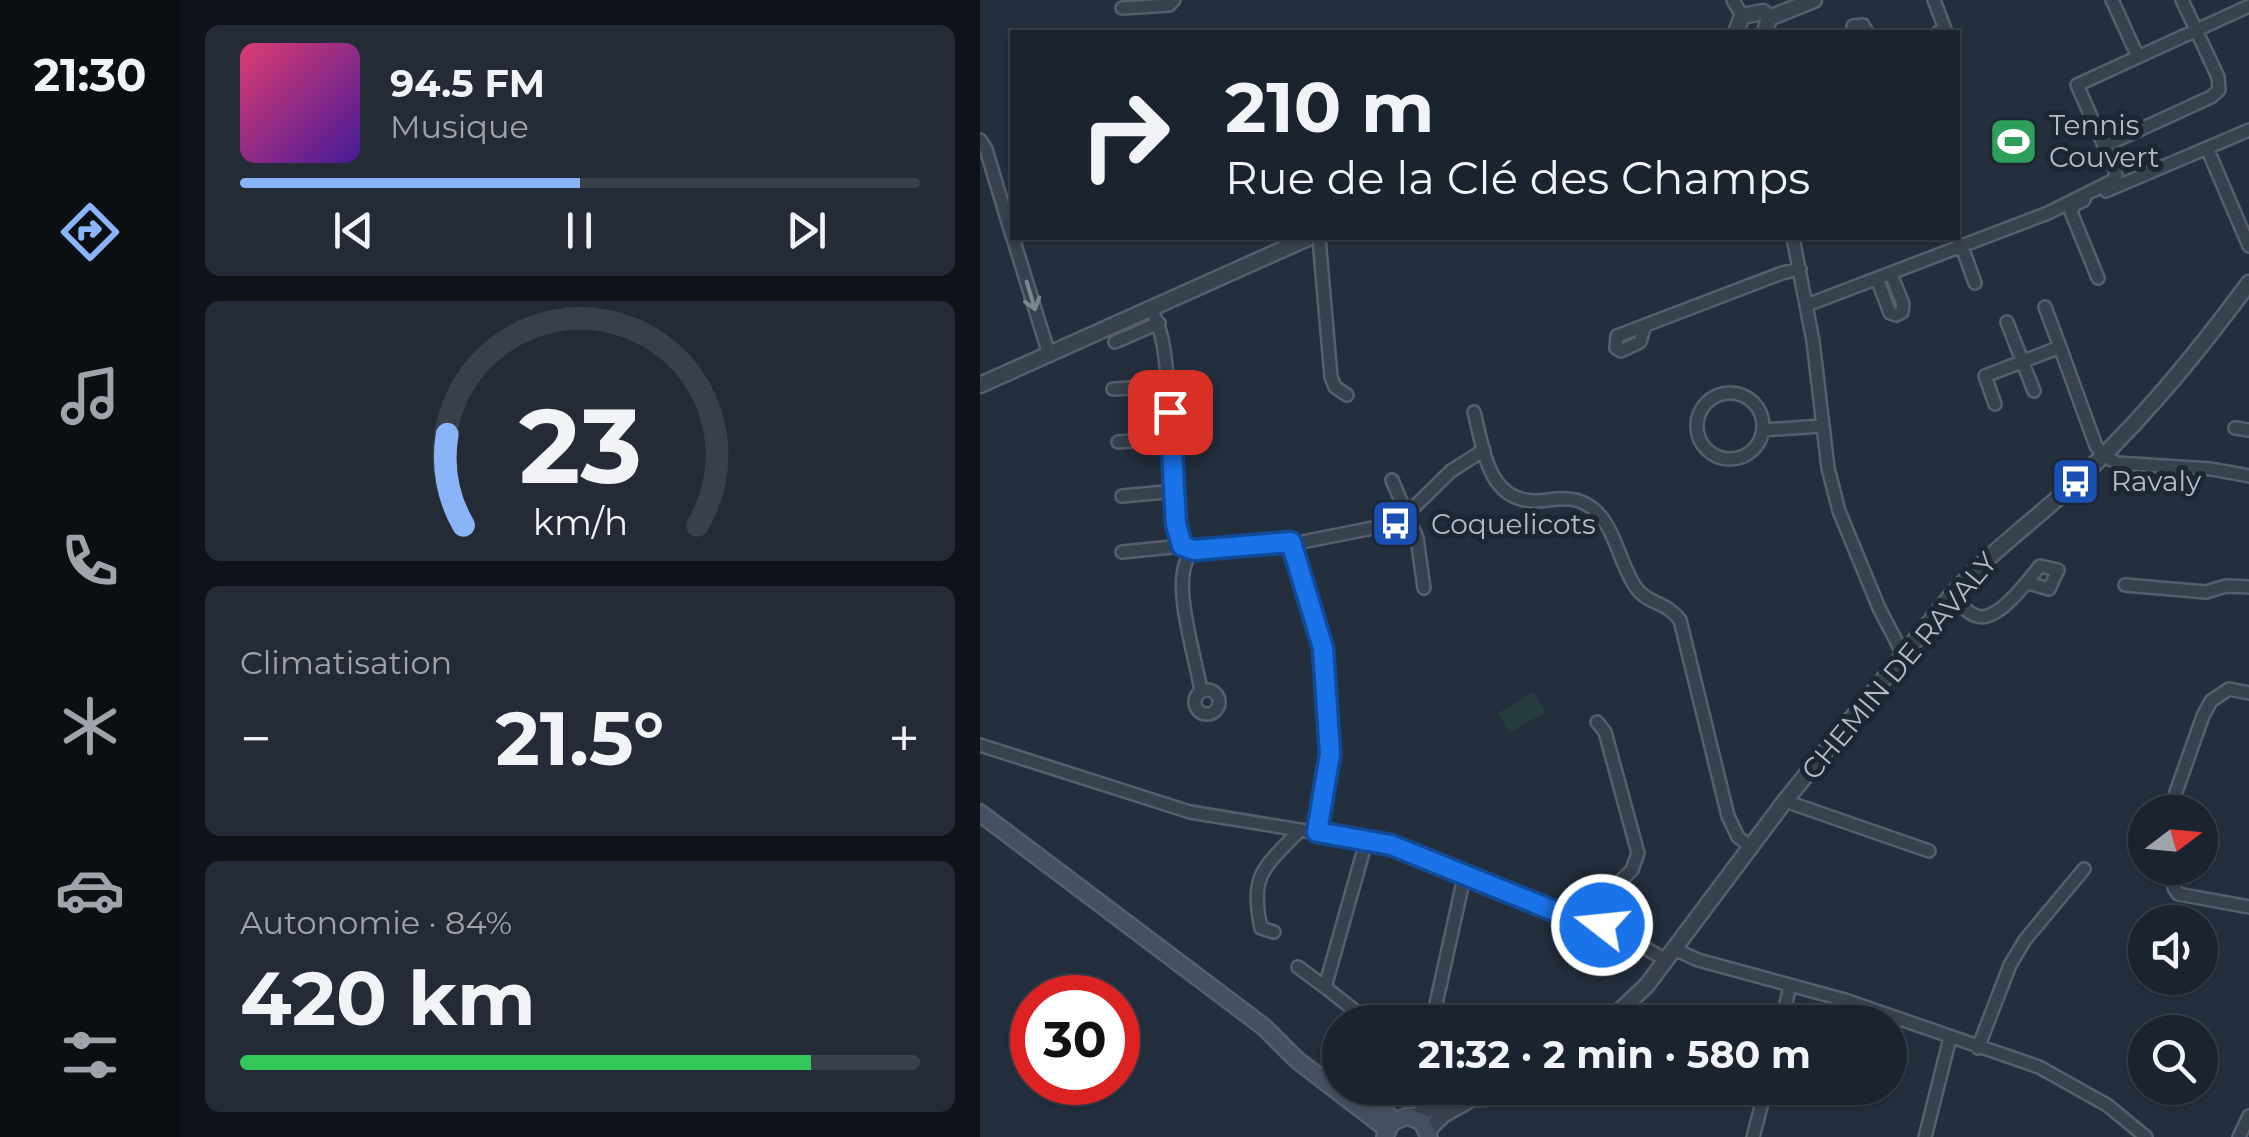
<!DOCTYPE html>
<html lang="fr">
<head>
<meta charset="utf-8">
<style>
  body { margin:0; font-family:Montserrat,sans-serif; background:#242b36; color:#f1f3f6; height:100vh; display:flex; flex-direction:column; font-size:38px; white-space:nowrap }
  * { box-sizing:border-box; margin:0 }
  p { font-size:32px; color:#a0a4aa }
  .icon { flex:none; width:55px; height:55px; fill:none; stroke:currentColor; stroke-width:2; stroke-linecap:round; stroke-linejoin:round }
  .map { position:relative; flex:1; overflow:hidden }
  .side { display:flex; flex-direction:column; gap:25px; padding:25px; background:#0f1319; width:800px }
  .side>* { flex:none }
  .guide { position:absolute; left:30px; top:30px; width:950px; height:210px; border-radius:0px; box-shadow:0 2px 8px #0004,0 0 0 2px #39404a; background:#1b232e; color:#f1f3f6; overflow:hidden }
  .needle { width:65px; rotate:74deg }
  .controls { position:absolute; left:1148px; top:795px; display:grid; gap:20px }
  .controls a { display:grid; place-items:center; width:90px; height:90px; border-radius:50%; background:#1b232e; box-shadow:0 2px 8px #0004,0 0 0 2px #39404a; font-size:50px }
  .speed { position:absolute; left:30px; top:975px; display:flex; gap:20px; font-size:50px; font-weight:700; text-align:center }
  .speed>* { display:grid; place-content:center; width:130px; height:130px; border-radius:50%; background:#1b232e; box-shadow:0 2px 8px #0004,0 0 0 2px #39404a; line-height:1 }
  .speed .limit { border:15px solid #d22; background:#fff; color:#111 }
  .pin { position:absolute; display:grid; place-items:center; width:85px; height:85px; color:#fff; margin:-42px; border-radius:20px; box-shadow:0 5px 15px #0006 }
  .me { position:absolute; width:110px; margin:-55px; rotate:286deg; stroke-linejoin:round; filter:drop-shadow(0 0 8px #0008) }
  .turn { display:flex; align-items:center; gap:35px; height:210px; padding:0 50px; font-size:45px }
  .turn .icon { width:130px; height:130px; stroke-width:2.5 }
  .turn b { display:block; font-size:70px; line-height:85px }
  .big { font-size:75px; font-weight:700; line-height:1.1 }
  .side .widget { flex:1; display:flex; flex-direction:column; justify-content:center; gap:15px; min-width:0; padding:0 35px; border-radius:15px; background:#242b36 }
  .side .dial { align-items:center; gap:0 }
  .dial svg { height:260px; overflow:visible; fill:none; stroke:#39404a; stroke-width:7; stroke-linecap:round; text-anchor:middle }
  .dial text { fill:#f1f3f6; stroke:none }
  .song { display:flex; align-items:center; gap:30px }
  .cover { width:120px; height:120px; border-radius:15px; background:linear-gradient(135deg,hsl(340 70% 55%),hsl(260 70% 35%)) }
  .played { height:10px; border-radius:5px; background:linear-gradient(90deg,#8ab4f8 50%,#39404a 50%) }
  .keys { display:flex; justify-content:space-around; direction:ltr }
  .heat { display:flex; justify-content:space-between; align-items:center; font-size:55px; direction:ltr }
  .charge { height:15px; border-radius:8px; background:linear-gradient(90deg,#34c759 84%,#39404a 0) }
  .trip { position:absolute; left:342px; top:1005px; width:585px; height:100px; border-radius:50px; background:#1b232e; box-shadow:0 2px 8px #0004,0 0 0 2px #39404a; font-weight:700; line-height:100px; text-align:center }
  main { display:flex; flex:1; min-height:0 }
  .tab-bar { display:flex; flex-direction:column; width:180px; justify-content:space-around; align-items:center; background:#0b0e12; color:#a0a4aa }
  .tab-bar .icon { width:70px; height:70px }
  .tab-bar .on { color:#8ab4f8 }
  .tab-bar b { font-size:45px; color:#f1f3f6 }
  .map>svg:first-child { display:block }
  .green { fill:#263c3f }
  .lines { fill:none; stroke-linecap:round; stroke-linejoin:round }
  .minor-casing { stroke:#565f6c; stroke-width:16 }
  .tertiary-casing { stroke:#565f6c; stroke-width:19 }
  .secondary-casing { stroke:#565f6c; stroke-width:20 }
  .minor { stroke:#38414e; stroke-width:11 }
  .tertiary { stroke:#38414e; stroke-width:14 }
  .secondary { stroke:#465061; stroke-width:15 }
  .oneway { stroke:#7c8592 }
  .route-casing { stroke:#114b97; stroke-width:25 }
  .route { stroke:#1a73e8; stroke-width:18 }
  .labels { text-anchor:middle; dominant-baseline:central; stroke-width:10; stroke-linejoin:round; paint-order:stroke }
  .poi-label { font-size:28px; fill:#b4bcc9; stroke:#1d2633; text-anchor:start }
  .street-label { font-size:28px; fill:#b4bcc9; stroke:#1d2633 }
</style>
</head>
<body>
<main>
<nav class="tab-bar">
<b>21:30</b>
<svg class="icon on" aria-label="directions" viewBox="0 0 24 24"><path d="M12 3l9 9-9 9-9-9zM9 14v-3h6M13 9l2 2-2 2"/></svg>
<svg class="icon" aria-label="music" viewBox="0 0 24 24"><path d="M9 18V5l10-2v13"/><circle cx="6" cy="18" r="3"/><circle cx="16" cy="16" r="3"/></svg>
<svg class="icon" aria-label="phone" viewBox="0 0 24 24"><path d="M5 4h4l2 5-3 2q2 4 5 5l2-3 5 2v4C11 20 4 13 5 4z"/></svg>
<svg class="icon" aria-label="climate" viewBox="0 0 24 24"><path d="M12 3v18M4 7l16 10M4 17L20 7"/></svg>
<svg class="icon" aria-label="car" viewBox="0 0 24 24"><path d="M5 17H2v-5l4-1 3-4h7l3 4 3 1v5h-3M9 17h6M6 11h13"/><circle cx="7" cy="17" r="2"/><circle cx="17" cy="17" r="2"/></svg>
<svg class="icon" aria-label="filters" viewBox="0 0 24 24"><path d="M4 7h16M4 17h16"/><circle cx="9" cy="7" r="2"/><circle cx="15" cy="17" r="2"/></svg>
</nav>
<section class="side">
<div class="widget">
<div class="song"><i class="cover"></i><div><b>94.5 FM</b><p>Musique</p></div></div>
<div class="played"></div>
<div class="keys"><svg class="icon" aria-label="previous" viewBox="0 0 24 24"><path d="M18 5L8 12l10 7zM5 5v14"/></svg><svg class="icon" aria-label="pause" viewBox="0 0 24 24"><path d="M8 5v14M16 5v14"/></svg><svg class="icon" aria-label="next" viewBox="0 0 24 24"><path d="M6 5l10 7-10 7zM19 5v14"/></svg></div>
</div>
<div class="widget dial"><svg viewBox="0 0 100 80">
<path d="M14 69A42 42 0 1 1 86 69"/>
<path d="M14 69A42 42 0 0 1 9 41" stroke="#8ab4f8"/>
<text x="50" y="56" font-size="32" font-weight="700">23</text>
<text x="50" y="72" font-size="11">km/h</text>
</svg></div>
<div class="widget"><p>Climatisation</p>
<div class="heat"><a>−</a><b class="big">21.5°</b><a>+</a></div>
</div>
<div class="widget"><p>Autonomie · 84%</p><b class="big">420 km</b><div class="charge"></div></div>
</section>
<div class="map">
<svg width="1269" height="1137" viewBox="0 0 1269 1137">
  <rect width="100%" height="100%" fill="#242f3e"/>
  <!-- green -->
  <path class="green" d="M554,692L566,712L529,733L518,713Z"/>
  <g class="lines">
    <defs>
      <path id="minor" d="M753,0L762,16
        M954,0L965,29L958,32
        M1132,0L1158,57
        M142,8L189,5L194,0
        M873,26L883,25L887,32
        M0,140L6,149L32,236
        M1124,146L1231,97L1239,90L1238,77L1202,0
        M1227,148L1269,246
        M1126,191L1269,130
        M1104,200L1094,205L1091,212L1118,278
        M33,238L69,354
        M339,238L351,377L355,387L367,395
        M813,238L833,341L848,468L859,511L899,608L924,656
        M982,247L995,283
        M897,279L910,313L916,315L922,312L923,304L911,274
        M827,305L1068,213L1132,181L1136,175L1135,170L1097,85L1269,6
        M1065,307L1080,347
        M171,309C184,333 185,357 188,384C192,436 190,496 202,546L206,549L322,542L403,526L426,515L471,471L504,450
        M1027,322L1054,391
        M665,325L660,342L641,351L636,348L637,336L802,273L820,269
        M135,342L179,323
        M133,389L188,386
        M717 426a33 33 0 1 1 66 0a33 33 0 1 1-66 0Z
        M1015,404L1005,376L1080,347L1116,446L1123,455L1137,463L1231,469L1269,476
        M494,412C505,455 509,509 568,500C584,498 598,497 612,508C636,526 639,565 657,589C668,604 687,602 700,620L748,816L758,837L771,847
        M1255,428L1269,430
        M783,430L841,426
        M138,442L193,438
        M412,480L437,538L444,588
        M142,496L196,491
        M311,542L343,648L351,754L337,833
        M214,550C186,574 217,658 221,692
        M142,552L202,546
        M1145,585L1226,592L1246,586L1269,587
        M971,596C978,602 988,614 997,616C1018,623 1049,579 1060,566L1078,570L1069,589L1048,583
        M215 702a12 12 0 1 1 24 0a12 12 0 1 1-24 0Z
        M617,722L625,732L658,853L652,870L630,891L621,930
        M0,745L210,812L411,845L660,945L686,960
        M805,801L949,851
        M1197,812L1194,803L1196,792L1223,716L1231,701L1249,689L1269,693
        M386,842L345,987L389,1022
        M1199,868L1194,888L1198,894L1269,907
        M294,932L281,928C269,874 285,867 320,830
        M694,949L718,960L865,1000L1059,1067L1127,1105L1166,1137
        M318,967L345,987
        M452,1022L485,873
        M802,1022L810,985
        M998,1048L1030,965L1045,940L1104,869
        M773,1137L786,1088
        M945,1137L970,1038
        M1259,1137L1269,1116"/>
      <path id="tertiary" d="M789,18L834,0
        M756,32L762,16L783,12L789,18
        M785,32L789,18
        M0,385L328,238
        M628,1022L667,985L805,801L971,596C1004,558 1042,530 1079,497C1151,434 1212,360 1269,283
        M433,1117L468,1100L537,1096L557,1088
        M448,1130L463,1115L488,1101"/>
      <path id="secondary" d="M0,813L284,1027L317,1060L407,1129
        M370,1088L415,1120
        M405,1136L412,1122L428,1116L442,1122L449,1137"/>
    </defs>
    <!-- minor casing -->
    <use href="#minor" class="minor-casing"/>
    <!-- tertiary casing -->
    <use href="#tertiary" class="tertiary-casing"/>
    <!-- secondary casing -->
    <use href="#secondary" class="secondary-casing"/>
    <!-- minor -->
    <use href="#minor" class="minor"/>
    <!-- tertiary -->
    <use href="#tertiary" class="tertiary"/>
    <!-- secondary -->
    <use href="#secondary" class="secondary"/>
  </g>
  <!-- one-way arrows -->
  <defs><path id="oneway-shaft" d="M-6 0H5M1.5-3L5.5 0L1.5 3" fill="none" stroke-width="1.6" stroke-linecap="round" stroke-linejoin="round" transform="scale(2.5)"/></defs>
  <use class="oneway" href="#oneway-shaft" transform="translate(51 296) rotate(73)"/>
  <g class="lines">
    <defs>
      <path id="route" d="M190,412L196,524L202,546L214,550L311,542L343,648L350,754L337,832L411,845L621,930L622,925"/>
    </defs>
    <!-- route casing -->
    <use href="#route" class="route-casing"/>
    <!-- route -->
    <use href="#route" class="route"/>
  </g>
  <!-- icons -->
  <defs>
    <symbol id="stadium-square" viewBox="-11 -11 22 22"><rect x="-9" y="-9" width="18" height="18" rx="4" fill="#2e9e5b" stroke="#1d2633"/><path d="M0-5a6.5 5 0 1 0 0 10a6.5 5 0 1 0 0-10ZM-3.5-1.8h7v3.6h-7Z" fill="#fff"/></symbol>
    <symbol id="bus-square" viewBox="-11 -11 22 22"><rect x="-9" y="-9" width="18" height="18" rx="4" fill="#1a4fb4" stroke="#1d2633"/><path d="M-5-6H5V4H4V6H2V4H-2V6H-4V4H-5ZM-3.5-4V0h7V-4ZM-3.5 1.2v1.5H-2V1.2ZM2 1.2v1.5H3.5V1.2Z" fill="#fff"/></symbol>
  </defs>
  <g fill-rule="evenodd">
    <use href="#stadium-square" x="1006" y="114" width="55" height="55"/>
    <use href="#bus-square" x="1068" y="454" width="55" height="55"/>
    <use href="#bus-square" x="388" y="496" width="55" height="55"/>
  </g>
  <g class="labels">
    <!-- poi labels -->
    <g class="poi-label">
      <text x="1069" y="125">Tennis<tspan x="1069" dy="32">Couvert</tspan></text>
      <text x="1131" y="481">Ravaly</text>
      <text x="451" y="524">Coquelicots</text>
    </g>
    <!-- street labels -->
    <g class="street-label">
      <text transform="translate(919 666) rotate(-50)">CHEMIN DE RAVALY</text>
    </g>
  </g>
</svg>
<div class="controls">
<a><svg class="needle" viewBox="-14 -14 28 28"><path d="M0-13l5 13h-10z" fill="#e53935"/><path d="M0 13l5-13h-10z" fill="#a0a4aa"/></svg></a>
<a><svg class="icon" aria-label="sound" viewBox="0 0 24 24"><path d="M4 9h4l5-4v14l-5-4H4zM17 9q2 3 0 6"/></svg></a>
<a><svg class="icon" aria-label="search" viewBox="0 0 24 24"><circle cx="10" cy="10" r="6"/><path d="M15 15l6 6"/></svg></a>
</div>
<div class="speed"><div class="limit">30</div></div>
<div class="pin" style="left:190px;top:412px;background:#d93025"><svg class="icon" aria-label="arrive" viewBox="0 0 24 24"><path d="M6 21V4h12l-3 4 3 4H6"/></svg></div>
<svg class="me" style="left:622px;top:925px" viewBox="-20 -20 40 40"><circle r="17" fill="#1a73e8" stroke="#fff" stroke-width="3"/><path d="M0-11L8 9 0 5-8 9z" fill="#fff"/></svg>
<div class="trip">21:32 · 2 min · 580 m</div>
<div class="guide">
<div class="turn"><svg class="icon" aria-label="right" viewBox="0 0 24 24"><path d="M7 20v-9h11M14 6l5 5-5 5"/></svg><div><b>210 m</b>Rue de la Clé des Champs</div></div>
</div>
</div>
</main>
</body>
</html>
